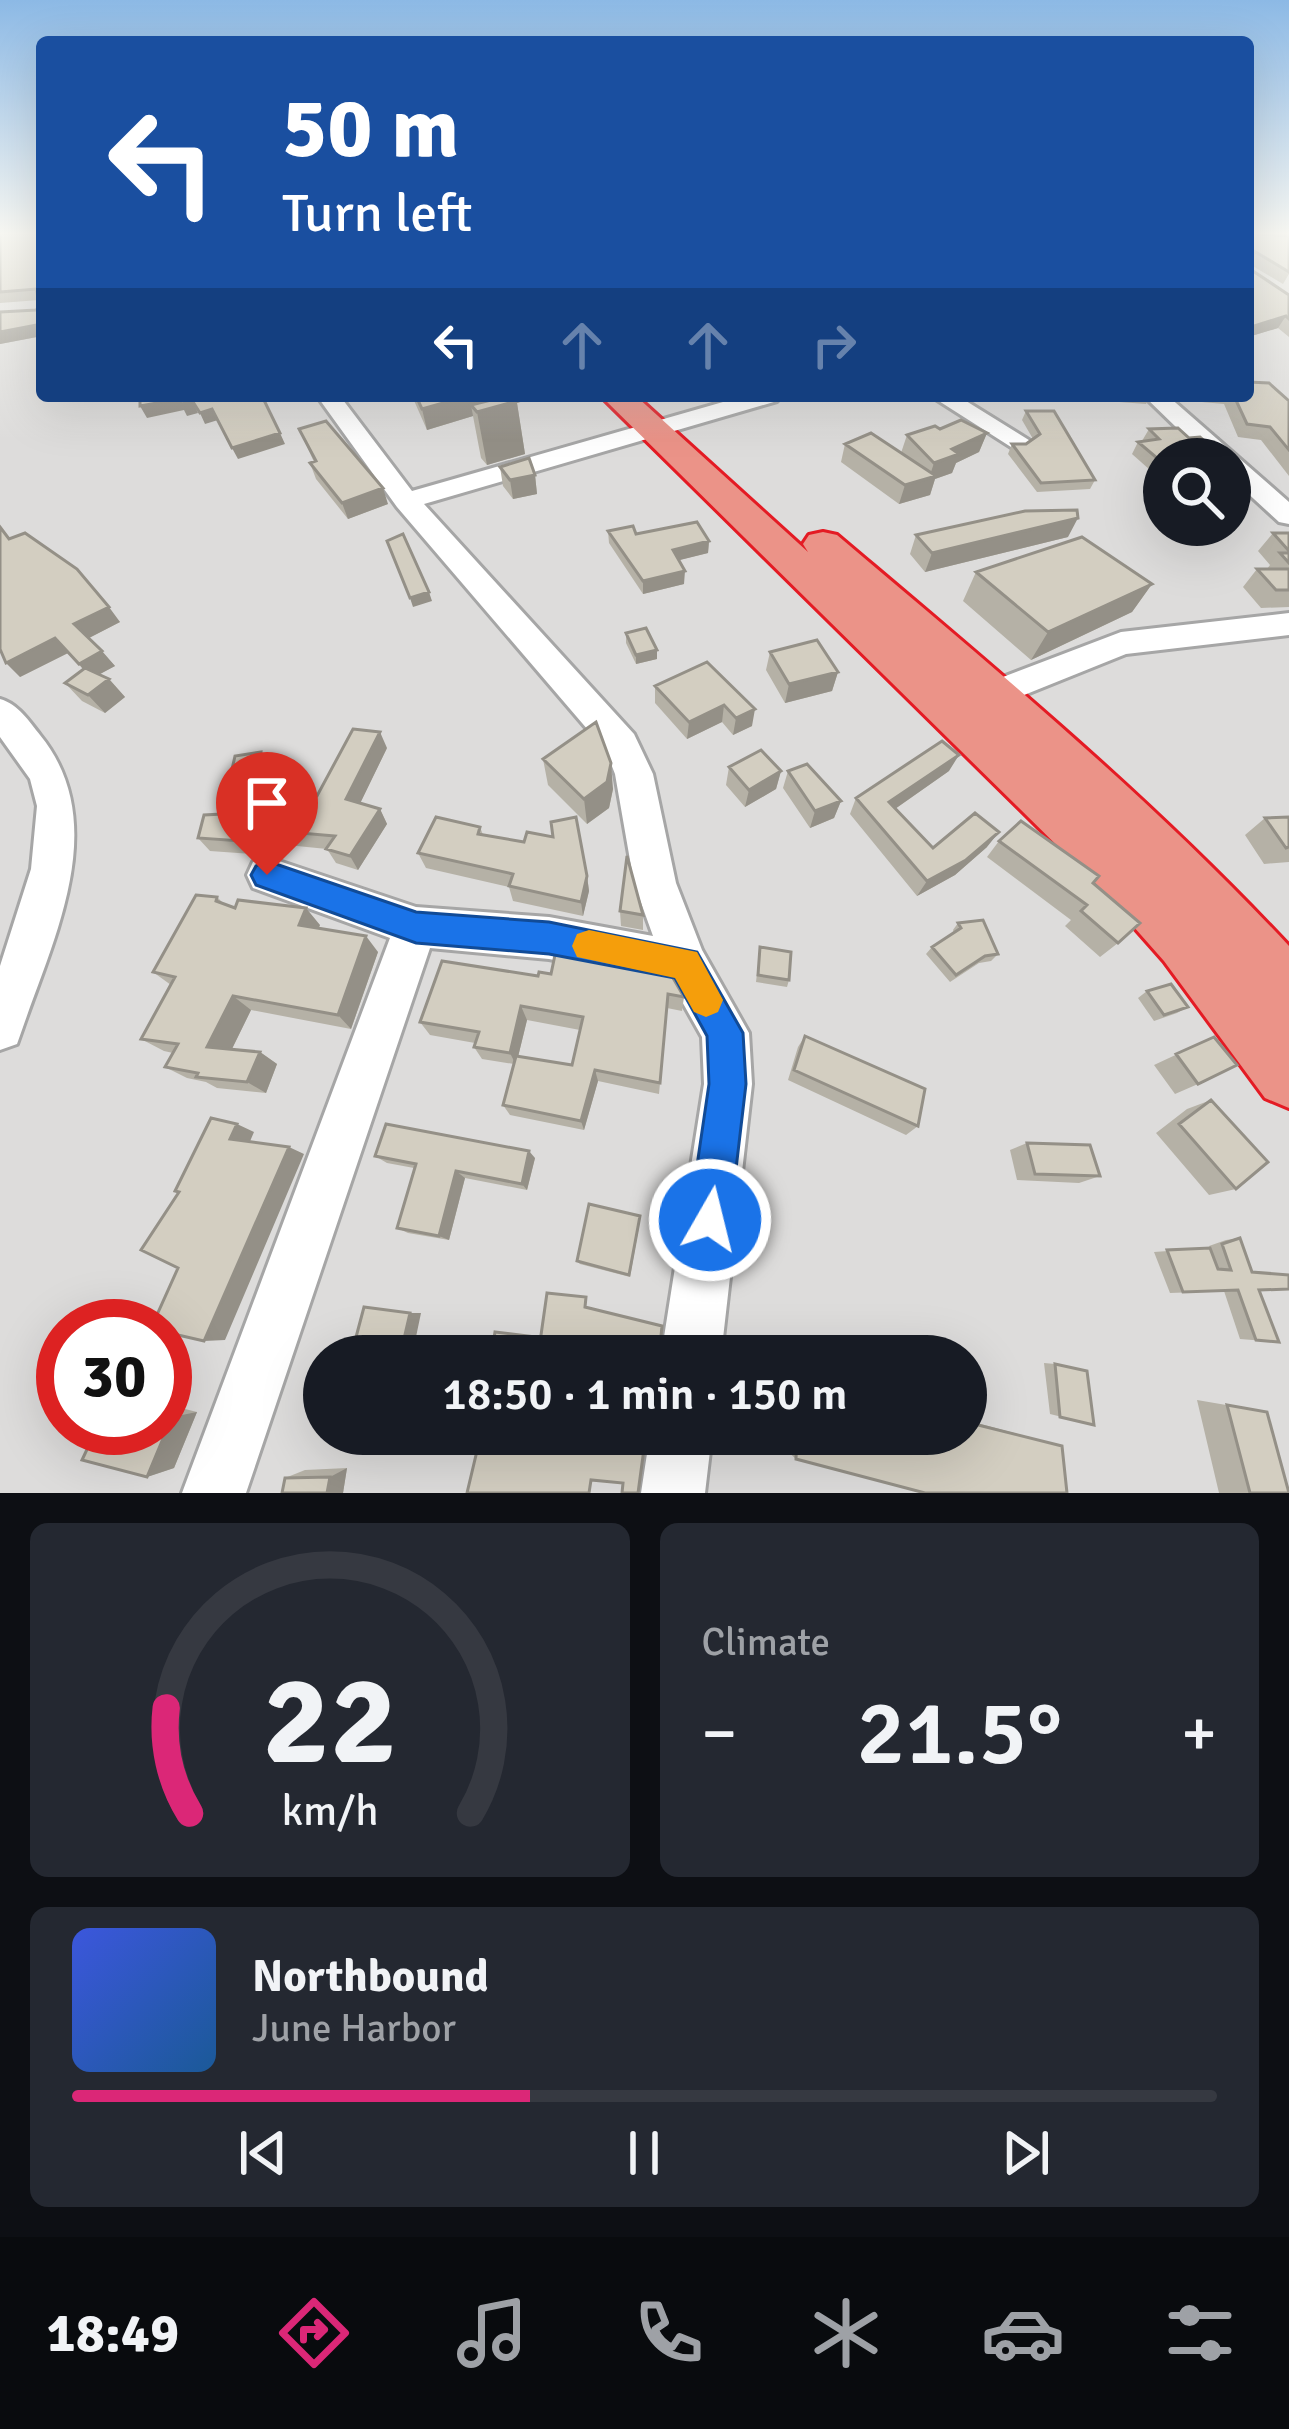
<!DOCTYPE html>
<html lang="en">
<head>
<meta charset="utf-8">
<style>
  body { margin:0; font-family:Signika,sans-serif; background:#242831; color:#f1f3f6; height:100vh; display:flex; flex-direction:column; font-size:45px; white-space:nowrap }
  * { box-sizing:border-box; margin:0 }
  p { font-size:39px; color:#9ea1a6 }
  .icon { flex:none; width:66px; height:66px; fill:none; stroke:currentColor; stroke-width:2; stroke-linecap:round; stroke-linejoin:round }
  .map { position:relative; height:1493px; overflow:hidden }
  .side { display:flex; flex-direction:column; gap:30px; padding:30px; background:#0d0f14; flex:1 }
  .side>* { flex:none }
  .top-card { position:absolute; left:36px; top:36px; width:1218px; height:366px; border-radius:12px; box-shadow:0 12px 48px #0002; background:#1a4fa0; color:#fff; overflow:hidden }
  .fabs { position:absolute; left:1143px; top:438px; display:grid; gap:24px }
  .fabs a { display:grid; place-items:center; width:108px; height:108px; border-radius:50%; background:#171b24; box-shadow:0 12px 48px #0002; font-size:60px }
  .speed { position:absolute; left:36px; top:1299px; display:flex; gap:24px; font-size:60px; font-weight:700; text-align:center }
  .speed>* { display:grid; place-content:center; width:156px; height:156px; border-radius:50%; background:#171b24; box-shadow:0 12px 48px #0002; line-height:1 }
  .speed .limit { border:18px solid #d22; background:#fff; color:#111 }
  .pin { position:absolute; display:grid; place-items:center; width:102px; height:102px; color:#fff; margin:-123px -51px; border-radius:50% 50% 50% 0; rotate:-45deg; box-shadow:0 0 12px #0007 }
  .pin .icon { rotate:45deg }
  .me { position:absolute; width:132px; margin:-66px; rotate:8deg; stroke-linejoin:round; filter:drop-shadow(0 0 9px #0008) }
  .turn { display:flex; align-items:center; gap:42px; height:252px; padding:0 48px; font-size:54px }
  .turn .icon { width:156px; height:156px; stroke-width:2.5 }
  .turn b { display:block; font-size:84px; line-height:102px }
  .lanes { display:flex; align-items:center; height:114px; padding:0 48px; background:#0003; justify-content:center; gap:60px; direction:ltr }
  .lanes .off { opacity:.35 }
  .big { font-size:90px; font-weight:600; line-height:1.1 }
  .side .card { flex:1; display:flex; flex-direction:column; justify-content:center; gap:18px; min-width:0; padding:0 42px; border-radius:18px; background:#242831 }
  .side .dial { align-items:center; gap:0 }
  .dial svg { height:312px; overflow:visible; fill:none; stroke:#363941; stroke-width:7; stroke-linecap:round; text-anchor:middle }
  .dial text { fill:#f1f3f6; stroke:none }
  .song { display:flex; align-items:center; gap:36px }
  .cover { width:144px; height:144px; border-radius:18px; background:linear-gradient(135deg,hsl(230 70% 55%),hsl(210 70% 35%)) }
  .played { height:12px; border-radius:6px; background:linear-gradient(90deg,#db2777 40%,#363941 40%) }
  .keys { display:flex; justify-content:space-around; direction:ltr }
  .heat { display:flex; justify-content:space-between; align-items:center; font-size:66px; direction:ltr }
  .side .tiles { flex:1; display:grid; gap:30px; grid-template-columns:1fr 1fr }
  .card:last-child { grid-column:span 2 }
  .trip { position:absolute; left:303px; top:1335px; width:684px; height:120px; border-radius:60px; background:#171b24; box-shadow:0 12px 48px #0002; font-weight:600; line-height:120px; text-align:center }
  .menu { display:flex; height:192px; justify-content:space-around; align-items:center; background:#090b0e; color:#9ea1a6 }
  .menu .icon { width:84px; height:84px }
  .menu .on { color:#db2777 }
  .menu b { font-size:54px; color:#f1f3f6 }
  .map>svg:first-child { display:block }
  .residential { fill:#dddcdb; fill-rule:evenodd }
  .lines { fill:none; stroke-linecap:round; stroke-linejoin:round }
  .minor-casing { stroke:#a6a6a6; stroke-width:6 }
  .highway-casing { stroke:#e41b24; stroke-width:6 }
  .minor { fill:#fff; fill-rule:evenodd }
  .highway { fill:#eb9388; fill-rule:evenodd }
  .wall { fill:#b5b1a6; fill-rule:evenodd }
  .shaded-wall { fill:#949087 }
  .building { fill:#d3cec1; stroke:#949087; stroke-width:3 }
  .route { fill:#1a73e8; stroke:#114b97; stroke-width:3 }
  .slow { fill:#f59e0b }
</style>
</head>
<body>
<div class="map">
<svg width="1289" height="1493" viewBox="0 0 1289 1493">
  <rect width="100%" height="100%" fill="#f0f0e4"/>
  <!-- residential -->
  <path class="residential" d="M0,231H42V396H1248V231H1289V1493H0ZM1164,459H1230V525H1164ZM63,1326H165V1428H63ZM324,1356H966V1434H324Z"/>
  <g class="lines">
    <defs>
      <path id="minor" d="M317,396H340L412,491L744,396H780L777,401L424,504L634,734L653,774L676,883L702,950L749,1033L752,1084L721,1356H661L704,1084L702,1037L671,982L549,959L430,948L246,1493H182L390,938L253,888L247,875L253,862L267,857L416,907L549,917L653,936L634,883L615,774L606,751L397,507Z
        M931,396H958L1032,442L1020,449L1011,447Z
        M1144,396H1168L1289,502V524L1279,522L1230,477V459H1209Z
        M1289,613V635L1126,654L994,707L982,703L977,694L982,685L1121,632Z
        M0,699C18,704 29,721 40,735C111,822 55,935 23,1027L17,1044L0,1050V966L31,869L37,806L30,779L0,737Z
        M650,1434H712L705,1493H641Z"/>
      <path id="highway" d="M601,396H636L808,552L803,544L809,535L823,532L837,535C993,667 1150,797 1289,946V1108L1265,1098L1164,961L1095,883Z"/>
    </defs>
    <!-- minor casing -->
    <use href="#minor" class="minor-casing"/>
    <!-- highway casing -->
    <use href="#highway" class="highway-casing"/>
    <!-- minor -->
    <use href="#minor" class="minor"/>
    <!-- highway -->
    <use href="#highway" class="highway"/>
  </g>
  <!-- wall -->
  <path class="wall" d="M0,231H42V336L0,344V313L36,310L40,306L39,300L0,303Z
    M1248,231L1251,233L1289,236V274L1283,284L1251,265L1250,269L1289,295V337L1278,328L1248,337Z
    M412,396H541L517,403L525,454L487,465L481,458L473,416L427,430Z
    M1089,396H1150L1146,404L1092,400Z
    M1174,396H1248L1289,401V476L1261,440L1238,437L1224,404L1179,400Z
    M1026,411L1095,480L1090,489L1037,492L1008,454L1012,444H1026L1033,439L1022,420Z
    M299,429L388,504L348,519L316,479L310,463L314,462Z
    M940,429L987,433L979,452L956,463L952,473L935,479L930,495L899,504L841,462L845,444L901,453L907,435Z
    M1149,429L1189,438L1164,459V478H1159L1132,454L1138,442L1142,441Z
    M500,467L535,475L537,494L513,499L503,486Z
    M608,531L709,541L708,553L679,560L684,584L643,594L609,543Z
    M1273,533H1289V607L1261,608L1243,587L1257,569H1267L1270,565L1258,551Z
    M916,535L1068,537L925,572L910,554Z
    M9,539L120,622L89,638L115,666L99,674L109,679L125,697L105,713L82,701L65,683L83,669L68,653L20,677Z
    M976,572L1152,584L1132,612L1031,660L963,601Z
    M626,633L657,650V659L636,664L626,643Z
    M770,652L838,672L832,691L785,703L766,670Z
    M707,662L752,726L733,735L722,722L687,739L655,703V686Z
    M387,748L360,803L380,809L387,824L358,870L336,863L327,849L287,845L277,831L317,796Z
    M543,759L613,789L609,808L587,824L548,785Z
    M270,766L268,800L252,854L210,851L198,838Z
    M729,767L781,771L776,789L745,807L726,785Z
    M788,771L841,801L834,818L810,828L783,788Z
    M949,771L895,809L933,848L987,847L955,875L917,896L850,814L856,798Z
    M1289,817V862L1264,864L1245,835L1265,818Z
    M480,827L483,835L587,876L589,891L583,916L513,901L509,887L426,868L418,853Z
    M999,841L1093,883L1118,943L1100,957L1065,926L1071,920L987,857Z
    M217,897L224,904L235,908L320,925L318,928L378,952L351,1029L251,1010L232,1049L260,1052L277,1064L266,1093L217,1088L206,1082L187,1078L165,1067L173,1053L164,1051L141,1039L171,985L153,972Z
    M620,911L643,915V930L621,926Z
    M958,923L998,954L991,961L979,963L950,982L926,954L932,947L954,933L953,930Z
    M760,947L789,980L787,987L756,982Z
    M538,976L684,997L682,1011L667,1008L659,1094L598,1081L584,1130L510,1115L503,1105L514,1064L482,1059L474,1047L475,1043L430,1035L420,1022ZM527,1020L580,1030L572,1065L518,1057Z
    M1147,991L1188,1007L1177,1013L1154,1021L1138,998Z
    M805,1036L918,1126L906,1135L788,1080L798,1047Z
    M1214,1037L1198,1084L1175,1094L1154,1065Z
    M1211,1100L1236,1189L1209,1195L1156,1133L1187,1109Z
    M1027,1143L1100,1176L1079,1183L1017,1180L1010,1150Z
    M375,1156L535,1158L527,1190L465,1178L449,1240L408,1233L397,1228L414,1168L387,1163Z
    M640,1221L630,1277L580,1264L577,1261Z
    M1240,1238L1259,1290L1279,1342L1240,1339L1224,1291L1170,1293L1154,1252L1210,1248L1209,1246L1226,1240Z
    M1044,1363L1055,1364L1094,1425L1050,1414Z
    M1197,1400L1267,1412L1289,1493H1219Z
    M165,1404L197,1412L174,1468L147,1477L165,1428Z
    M966,1420L1062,1446L796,1459L784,1448L785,1434H966Z
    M481,1434H646L623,1483Z
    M347,1468L343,1493H282L285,1478L305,1470Z"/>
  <!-- shaded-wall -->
  <path class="shaded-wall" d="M1286,316L1278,328L1248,337V328Z
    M42,324V336L0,344V332Z
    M468,396H540L517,403L525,454L487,465L477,412L471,405L473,416L427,430L422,409Z
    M180,399L193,402L198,413L187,416L184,410L147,418L140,406Z
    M212,409L218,420L205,424L200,413Z
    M280,433L285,444L238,459L232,448Z
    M987,433L979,452L956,463L952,473L935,479L930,495L899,504L905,485L929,478L934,463L952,449Z
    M535,475L537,494L513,499L510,480Z
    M383,488L388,504L348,519L342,503Z
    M1078,518L1068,537L925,572L932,553Z
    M709,541L708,553L672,562L673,550Z
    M685,571L684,584L643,594V581Z
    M1152,584L1132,612L1031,660L1048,632Z
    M429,592L432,601L413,607L410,598Z
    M109,607L120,622L87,639L74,624Z
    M55,638L68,653L20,677L6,663Z
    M657,650V659L636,664V655Z
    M102,651L115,666L91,679L79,664Z
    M838,672L832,691L785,703L789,684Z
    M109,679L125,697L105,713L88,695Z
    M724,705L722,722L687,739L689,722Z
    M755,709L752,726L733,735L736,718Z
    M380,732L387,748L355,814L346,799Z
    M261,752L270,766L268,800L252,854L241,841Z
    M959,755L949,771L882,818L889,802Z
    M611,763L613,789L609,808L587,824L584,799Z
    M781,771L776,789L745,807L749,790Z
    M841,801L834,818L810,828L815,811Z
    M380,809L387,824L358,870L350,856Z
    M999,832L987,847L955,875L917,896L927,881Z
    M587,876L589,891L583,916L581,902Z
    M306,908L320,925L313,941L299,925Z
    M366,936L378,952L351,1029L338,1015Z
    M233,996L251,1010L227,1059L207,1047Z
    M521,1006L527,1020L516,1065L510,1053Z
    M260,1052L277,1064L266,1093L247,1082Z
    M595,1070L598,1081L584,1130L581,1121Z
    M237,1124L254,1132L248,1146L230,1139Z
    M289,1147L304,1154L225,1340L204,1341Z
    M529,1151L535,1158L527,1190L522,1184Z
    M456,1171L465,1178L449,1240L439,1236Z
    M410,1313H421L412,1356H400Z
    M542,1336L539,1356H533L536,1337Z
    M197,1412L174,1468L147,1477L172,1417Z
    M347,1468L343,1493H327L330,1477Z"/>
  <!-- building -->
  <path class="building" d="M0,231H42V324L0,332V312L36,310L40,306L36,289L0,292Z
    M1248,231L1251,233L1289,236V272L1254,251L1250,269L1289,295V319L1286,316L1248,328Z
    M1248,382L1269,383L1289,401V450L1270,427L1247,424L1234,396H1248Z
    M140,396H262L280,433L232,448L212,409L200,413L193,402L181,404L180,399L140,406Z
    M416,396H468L422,409Z
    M507,396H515L517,401L477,412L471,405Z
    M1026,411H1054L1095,480L1041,483L1012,444H1026L1040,434Z
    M961,420L987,433L952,449L959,454L934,463L907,435L935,426L940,429Z
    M326,421L383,488L342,503L310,463L316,461L299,429Z
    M1178,428L1189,438L1200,437L1225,459H1164V464L1138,442L1159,439L1149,429Z
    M871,433L936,476L905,485L845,444Z
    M529,458L535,475L510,480L500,467Z
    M1077,510L1078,518L932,553L916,535L1025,511Z
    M697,522L709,541L673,550L685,571L643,581L608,531L633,526L636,534Z
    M0,527L9,539L25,533L77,569L109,607L74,624L102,651L79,664L55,638L6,663L0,649Z
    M1273,533H1289V551Z
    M403,534L429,592L410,598L387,541Z
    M1082,537L1152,584L1048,632L976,572Z
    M1280,553H1289V563Z
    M1257,569H1289V590H1276Z
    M646,628L657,650L636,655L626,633Z
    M817,640L838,672L789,684L770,652Z
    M707,662L755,709L736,718L724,705L689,722L655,686Z
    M85,668L109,679L88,695L65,683Z
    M596,722L611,763L607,782L584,799L543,759Z
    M353,729L380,732L346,799L380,809L350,856L326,849L335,836L277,831L294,794L317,796Z
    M942,741L959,755L889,802L933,848L975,813L999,832L966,860L927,881L856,798Z
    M761,750L781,771L749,790L729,767Z
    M261,752L258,786L241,841L198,838L204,815L222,814L235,756Z
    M807,764L841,801L815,811L788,771Z
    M436,817L480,827L478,834L524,842L527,832L553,837L551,822L576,817L587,876L581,902L509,886L513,874L418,853Z
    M1289,817V847L1286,848L1265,818Z
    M1021,821L1099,876L1093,883L1140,923L1118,943L1081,911L1087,905L999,841Z
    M627,856L643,915L620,911Z
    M196,895L217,897L216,901L235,908L238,900L306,908L299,925L366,936L338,1015L233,996L207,1047L260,1052L247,1082L196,1077L198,1073L165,1067L178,1044L141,1039L175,977L153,972Z
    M983,920L998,954L985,956L956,975L932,947L961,928L958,923Z
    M760,947L791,952L789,980L758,975Z
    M556,950L669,971L684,997L668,994L660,1083L595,1070L581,1121L503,1105L516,1056L572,1065L583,1017L521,1006L510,1053L474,1047L479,1032L420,1022L442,961L538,976L539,972L551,974Z
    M1171,984L1188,1007L1164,1015L1147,991Z
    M805,1036L925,1089L918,1126L794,1070Z
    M1214,1037L1237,1065L1198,1084L1176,1054Z
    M1211,1100L1268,1162L1236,1189L1179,1124Z
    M211,1118L237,1124L230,1139L289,1147L204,1341L165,1332V1326H152L178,1268L141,1250L179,1192L175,1191Z
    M386,1124L529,1151L522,1184L456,1171L439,1236L397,1228L416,1164L375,1156Z
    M1027,1143L1090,1145L1100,1176L1035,1174Z
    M589,1204L640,1216L629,1275L577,1261Z
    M1240,1238L1252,1272L1289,1275V1289L1259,1290L1279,1342L1256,1340L1238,1290L1183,1292L1167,1250L1210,1248L1218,1269L1231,1270L1222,1244Z
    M547,1293L586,1297L585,1307L662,1326L659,1356H584L539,1349Z
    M364,1307L410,1313L400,1356H351Z
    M495,1332L536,1337L533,1356H491Z
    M1055,1364L1087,1371L1094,1425L1060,1417Z
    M1227,1405L1267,1412L1289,1493H1250Z
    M165,1416L172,1417L147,1477L82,1460L97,1428H165Z
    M966,1422L1062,1446L1067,1493H925L796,1459L797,1434H966Z
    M481,1434H543L572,1442L573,1434H646L638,1493H622L623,1483L591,1480L589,1493H467Z
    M330,1477L327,1493H282L285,1478Z"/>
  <!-- sky -->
  <linearGradient id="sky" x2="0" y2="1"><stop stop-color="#8cb9e5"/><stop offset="0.53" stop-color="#f8f8f3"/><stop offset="1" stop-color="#f8f8f3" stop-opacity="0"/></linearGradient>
  <rect width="1289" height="440" fill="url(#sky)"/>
  <!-- route -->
  <path class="route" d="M267,861L416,912L549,922L697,952L743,1033L746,1084L730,1220L724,1235L710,1241L695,1235L689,1220L709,1084L707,1036L675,978L549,954L416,943L256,885L251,875L256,866Z"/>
  <!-- slow -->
  <path class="slow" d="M589,930L697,952L723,1000L718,1012L706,1017L694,1012L675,978L577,957L572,946L577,934Z"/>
</svg>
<div class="fabs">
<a><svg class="icon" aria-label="search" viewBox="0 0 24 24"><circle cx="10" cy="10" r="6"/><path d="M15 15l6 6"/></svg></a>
</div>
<div class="speed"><div class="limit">30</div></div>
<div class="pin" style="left:267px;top:875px;background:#d93025"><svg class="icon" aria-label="arrive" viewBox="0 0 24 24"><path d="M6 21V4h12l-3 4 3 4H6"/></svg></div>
<svg class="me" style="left:710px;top:1220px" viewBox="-20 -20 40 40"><circle r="17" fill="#1a73e8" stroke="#fff" stroke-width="3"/><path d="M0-11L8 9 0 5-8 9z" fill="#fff"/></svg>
<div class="trip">18:50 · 1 min · 150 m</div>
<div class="top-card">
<div class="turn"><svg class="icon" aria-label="left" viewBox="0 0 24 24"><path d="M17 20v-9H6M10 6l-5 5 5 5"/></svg><div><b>50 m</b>Turn left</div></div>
<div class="lanes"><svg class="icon" aria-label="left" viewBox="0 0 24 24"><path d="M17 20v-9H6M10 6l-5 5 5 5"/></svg><svg class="icon off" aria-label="ahead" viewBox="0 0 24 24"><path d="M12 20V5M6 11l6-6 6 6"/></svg><svg class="icon off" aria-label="ahead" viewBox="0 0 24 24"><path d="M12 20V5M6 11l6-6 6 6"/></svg><svg class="icon off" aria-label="right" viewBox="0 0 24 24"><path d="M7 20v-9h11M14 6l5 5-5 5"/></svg></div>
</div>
</div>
<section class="side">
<div class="tiles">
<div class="card dial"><svg viewBox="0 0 100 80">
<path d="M14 69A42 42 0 1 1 86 69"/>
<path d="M14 69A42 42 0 0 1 8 42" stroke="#db2777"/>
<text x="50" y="56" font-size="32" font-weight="700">22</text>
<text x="50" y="72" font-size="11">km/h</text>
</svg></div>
<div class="card"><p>Climate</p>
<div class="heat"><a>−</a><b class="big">21.5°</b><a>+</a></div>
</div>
<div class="card">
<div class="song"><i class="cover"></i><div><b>Northbound</b><p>June Harbor</p></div></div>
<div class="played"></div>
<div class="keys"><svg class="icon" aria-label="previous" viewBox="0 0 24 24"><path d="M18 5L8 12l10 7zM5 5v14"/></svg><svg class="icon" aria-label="pause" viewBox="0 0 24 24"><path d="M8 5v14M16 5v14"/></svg><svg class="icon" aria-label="next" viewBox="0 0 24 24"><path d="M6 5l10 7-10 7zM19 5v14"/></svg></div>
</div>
</div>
</section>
<nav class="menu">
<b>18:49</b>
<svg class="icon on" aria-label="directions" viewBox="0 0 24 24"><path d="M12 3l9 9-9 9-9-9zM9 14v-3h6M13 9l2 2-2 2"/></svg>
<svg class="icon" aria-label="music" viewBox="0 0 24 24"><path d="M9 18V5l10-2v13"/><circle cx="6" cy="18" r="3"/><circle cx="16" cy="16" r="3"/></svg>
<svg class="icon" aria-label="phone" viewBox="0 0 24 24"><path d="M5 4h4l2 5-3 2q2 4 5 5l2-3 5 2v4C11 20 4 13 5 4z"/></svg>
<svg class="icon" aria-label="climate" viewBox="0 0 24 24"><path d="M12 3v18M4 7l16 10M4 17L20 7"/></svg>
<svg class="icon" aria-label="car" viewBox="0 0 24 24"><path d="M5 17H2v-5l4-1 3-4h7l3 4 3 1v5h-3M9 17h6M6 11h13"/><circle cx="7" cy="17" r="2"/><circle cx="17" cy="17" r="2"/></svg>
<svg class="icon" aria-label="filters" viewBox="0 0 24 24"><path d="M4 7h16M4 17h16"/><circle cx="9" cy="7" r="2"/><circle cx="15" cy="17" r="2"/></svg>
</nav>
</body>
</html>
